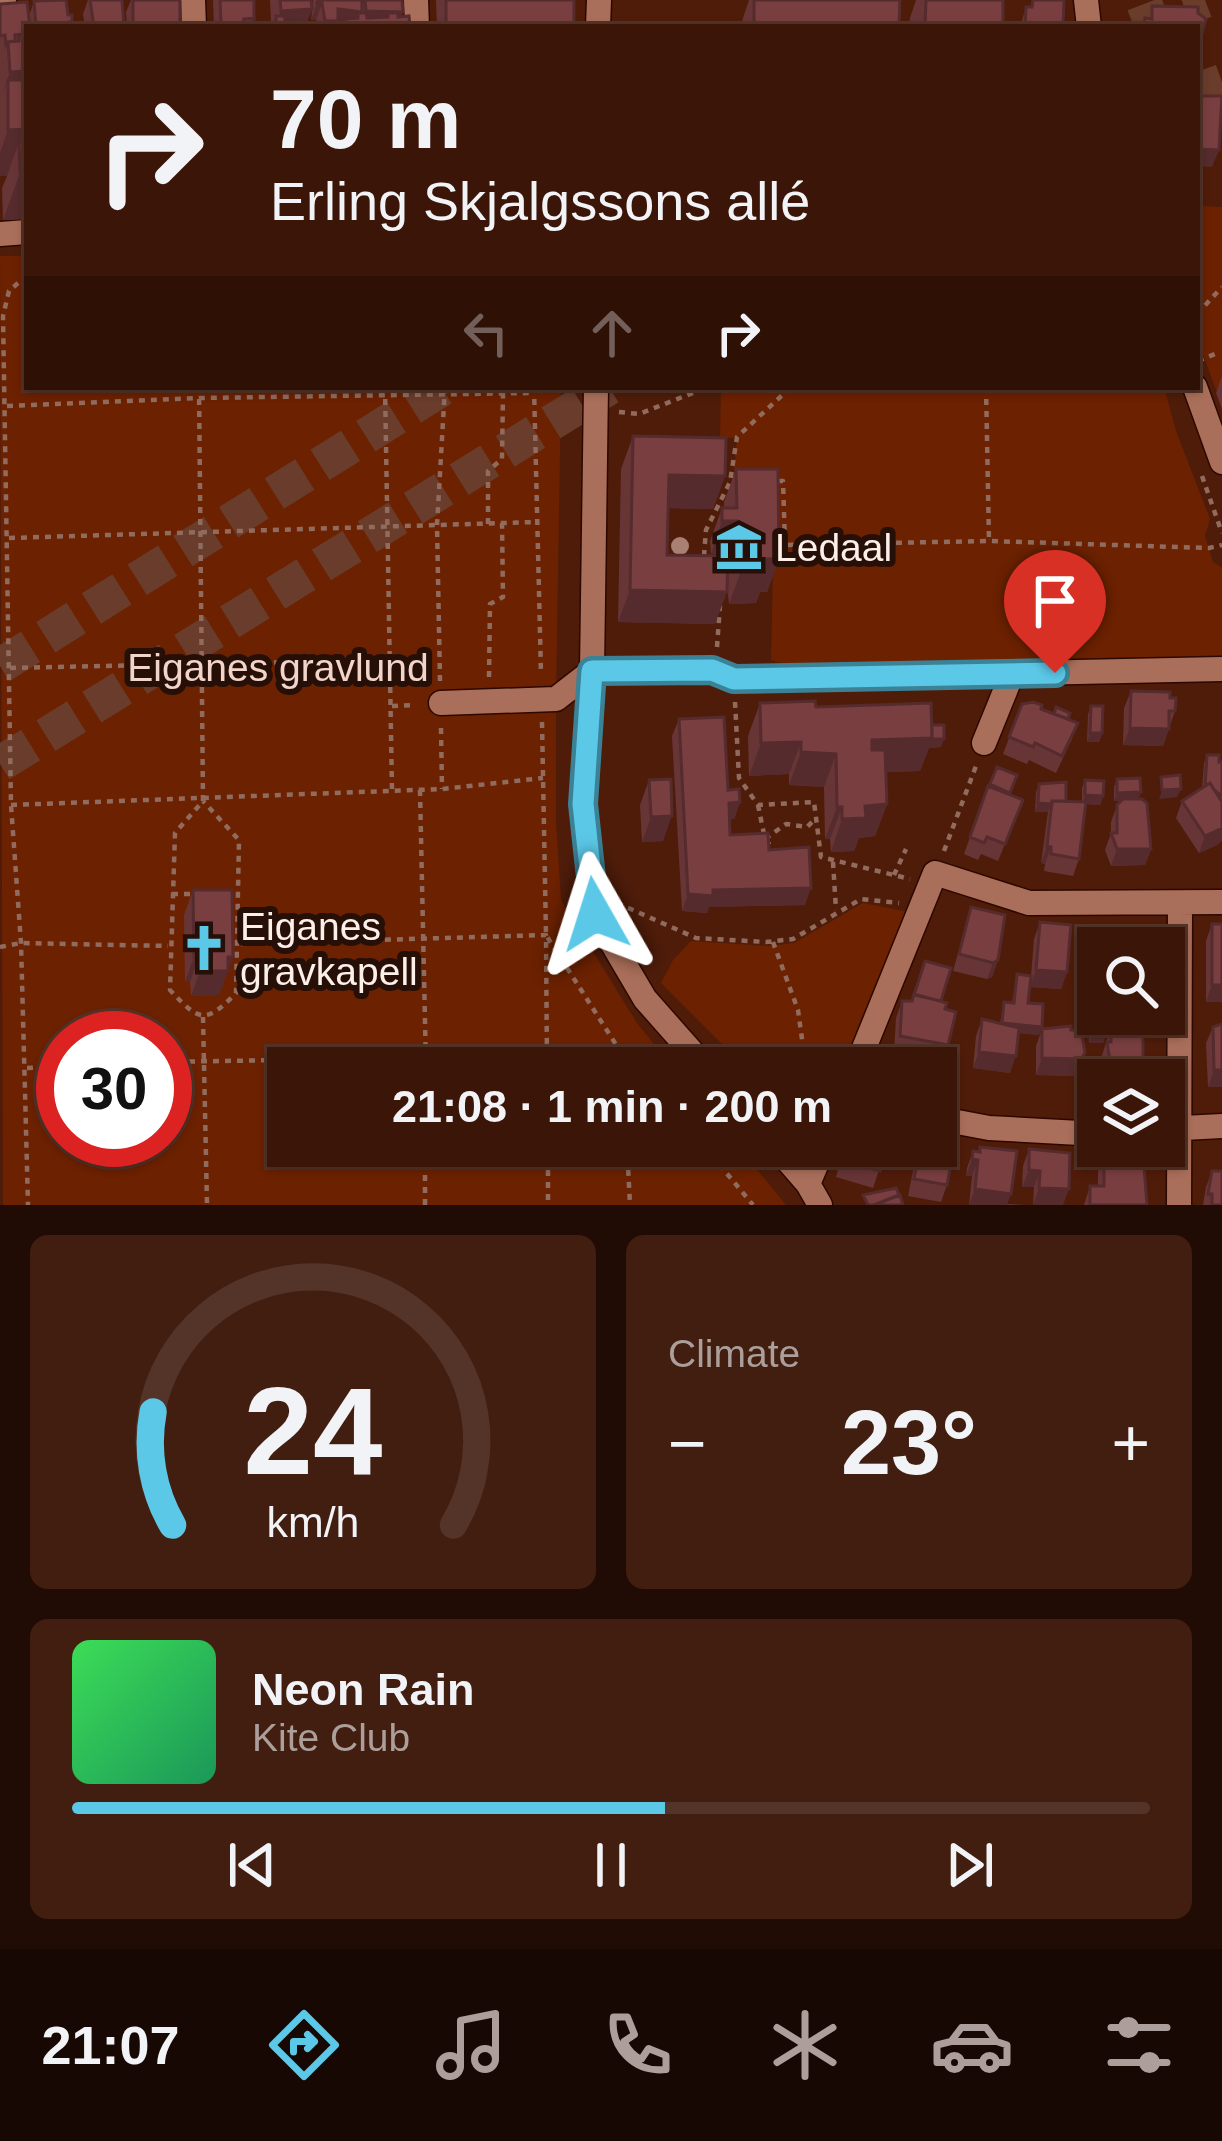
<!DOCTYPE html>
<html lang="en">
<head>
<meta charset="utf-8">
<style>
  body { margin:0; font-family:Helvetica,sans-serif; background:#421e11; color:#f1f3f6; height:100vh; display:flex; flex-direction:column; font-size:45px; white-space:nowrap }
  * { box-sizing:border-box; margin:0 }
  p { font-size:39px; color:#ac9f9b }
  .icon { flex:none; width:66px; height:66px; fill:none; stroke:currentColor; stroke-width:2; stroke-linecap:round; stroke-linejoin:round }
  .map { position:relative; height:1205px; overflow:hidden }
  .panel { display:flex; flex-direction:column; gap:30px; padding:30px; background:#200c04; flex:1 }
  .panel>* { flex:none }
  .top-card { position:absolute; left:24px; top:24px; width:1176px; height:366px; border-radius:0px; box-shadow:0 3px 9px #0004,0 0 0 3px #543428; background:#3b1507; color:#f1f3f6; overflow:hidden }
  .tools { position:absolute; left:1077px; top:927px; display:grid; gap:24px }
  .tools a { display:grid; place-items:center; width:108px; height:108px; border-radius:0px; background:#3b1507; box-shadow:0 3px 9px #0004,0 0 0 3px #543428; font-size:60px }
  .speed { position:absolute; left:36px; top:1011px; display:flex; gap:24px; font-size:60px; font-weight:700; text-align:center }
  .speed>* { display:grid; place-content:center; width:156px; height:156px; border-radius:50%; background:#3b1507; box-shadow:0 3px 9px #0004,0 0 0 3px #543428; line-height:1 }
  .speed .limit { border:18px solid #d22; background:#fff; color:#111 }
  .pin { position:absolute; display:grid; place-items:center; width:102px; height:102px; color:#fff; margin:-123px -51px; border-radius:50% 50% 50% 0; rotate:-45deg; box-shadow:0 0 12px #0007 }
  .pin .icon { rotate:45deg }
  .me { position:absolute; width:132px; margin:-66px; rotate:354deg; stroke-linejoin:round; filter:drop-shadow(0 0 9px #0008) }
  .turn { display:flex; align-items:center; gap:42px; height:252px; padding:0 48px; font-size:54px }
  .turn .icon { width:156px; height:156px; stroke-width:2.5 }
  .turn b { display:block; font-size:84px; line-height:102px }
  .lanes { display:flex; align-items:center; height:114px; padding:0 48px; background:#0003; justify-content:center; gap:60px; direction:ltr }
  .lanes .off { opacity:.35 }
  .big { font-size:90px; font-weight:800; line-height:1.1 }
  .panel .tile { flex:1; display:flex; flex-direction:column; justify-content:center; gap:18px; min-width:0; padding:0 42px; border-radius:18px; background:#421e11 }
  .panel .dial { align-items:center; gap:0 }
  .dial svg { height:312px; overflow:visible; fill:none; stroke:#543428; stroke-width:7; stroke-linecap:round; text-anchor:middle }
  .dial text { fill:#f1f3f6; stroke:none }
  .song { display:flex; align-items:center; gap:36px }
  .cover { width:144px; height:144px; border-radius:18px; background:linear-gradient(135deg,hsl(130 70% 55%),hsl(150 70% 35%)) }
  .played { height:12px; border-radius:6px; background:linear-gradient(90deg,#5bc8e7 55%,#543428 55%) }
  .keys { display:flex; justify-content:space-around; direction:ltr }
  .heat { display:flex; justify-content:space-between; align-items:center; font-size:66px; direction:ltr }
  .panel .tiles { flex:1; display:grid; gap:30px; grid-template-columns:1fr 1fr }
  .tile:last-child { grid-column:span 2 }
  .trip { position:absolute; left:267px; top:1047px; width:690px; height:120px; border-radius:0px; background:#3b1507; box-shadow:0 3px 9px #0004,0 0 0 3px #543428; font-weight:800; line-height:120px; text-align:center }
  .menu { display:flex; height:192px; justify-content:space-around; align-items:center; background:#180803; color:#ac9f9b }
  .menu .icon { width:84px; height:84px }
  .menu .current { color:#5bc8e7 }
  .menu b { font-size:54px; color:#f1f3f6 }
  .map>svg:first-child { display:block }
  .green { fill:#6c2100; fill-rule:evenodd }
  .lines { fill:none; stroke-linecap:round; stroke-linejoin:round }
  .highway-tunnel { stroke:#693c2b; stroke-width:36; stroke-dasharray:36 18; stroke-linecap:butt }
  .minor-casing { stroke:#2d0800; stroke-width:27 }
  .path { stroke:#916c5e; stroke-width:4.5; stroke-dasharray:6 6; stroke-linecap:butt }
  .minor { stroke:#aa6f5a; stroke-width:24 }
  .tree { fill:#a88173 }
  .wall { fill:#683537 }
  .shaded-wall { fill:#552b2d }
  .building { fill:#793e40; stroke:#552b2d; stroke-width:3 }
  .route-casing { stroke:#3b8296; stroke-width:30 }
  .route { stroke:#5bc8e7; stroke-width:21 }
  .labels { text-anchor:middle; dominant-baseline:central; stroke-width:12; stroke-linejoin:round; paint-order:stroke }
  .poi-label { font-size:39px; fill:#fceee9; stroke:#260f07; text-anchor:start }
  .park-label { font-size:39px; fill:#f1d4ca; stroke:#260f07 }
</style>
</head>
<body>
<div class="map">
<svg width="1222" height="1205" viewBox="0 0 1222 1205">
  <rect width="100%" height="100%" fill="#4f1c09"/>
  <!-- green -->
  <path class="green" d="M1197,206L1222,207V388L1216,390L1197,338Z
    M0,256H27V387H561L556,699V821L561,900L637,1023L673,1068H288V1146H738L786,1205H3ZM63,1038H165V1140H63Z
    M721,387H1164L1176,431L1210,519L1205,536L1213,562L1222,568V656L799,668L771,660L775,477L733,478L737,438L720,437Z
    M863,903L914,913L843,1068H746L661,983L673,960L691,941L769,946L794,943Z"/>
  <g class="lines">
    <!-- highway-tunnel -->
    <path class="highway-tunnel" d="M1134,27L1205,0
      M1197,91L1222,82
      M0,666L444,387
      M0,764L609,387"/>
    <defs>
      <path id="minor" d="M0,0H4
        M193,0L194,27
        M416,0L417,27
        M1086,0L1089,27
        M598,27L599,0
        M0,234L27,232
        M596,387L592,671L583,804L595,914L645,999L706,1068
        M1195,387L1222,462
        M441,703L556,699L592,671L713,670L734,679L1222,669
        M984,743L1012,674
        M856,1068L935,873L1029,903L1222,902
        M936,1118L989,1128L1098,1134
        M1164,1129L1222,1126
        M775,1146L808,1184L820,1205
        M808,1184L824,1146
        M1179,1205L1180,904"/>
    </defs>
    <!-- minor casing -->
    <use href="#minor" class="minor-casing"/>
    <!-- path -->
    <path class="path" d="M27,275L9,291L3,316L11,805L21,943L28,1205
      M1197,314L1222,287
      M1198,361L1220,352
      M199,387L203,801L175,833L170,990C199,1021 205,1025 236,993L239,840L203,801
      M385,387L392,791
      M534,387L541,674
      M986,387L989,541
      M7,406L199,398L534,393
      M619,412L639,414L708,387
      M1202,476L1222,533
      M778,481H783L785,545L989,541L1209,548L1222,545
      M488,524V471L502,459L503,393
      M9,538L537,522
      M704,556L706,530L730,482L737,437L791,387
      M717,647L720,605
      M10,668L388,660
      M489,677L490,604L503,597L502,523
      M440,681L437,525L445,387
      M735,702L739,778L758,805L814,802L821,857L910,879
      M392,706L416,705
      M542,722L546,935L622,1054L641,1068
      M441,728L442,789
      M420,790L426,1068
      M11,805L442,789L543,778
      M758,805L765,839L777,854
      M765,839L786,824L807,827L816,818
      M944,851L976,766
      M833,862L836,910
      M894,875L906,849
      M172,894H197
      M617,903L696,938L766,942L793,939L861,899L899,903
      M773,942L798,1010L806,1068
      M241,944L546,935L547,1068
      M0,947L21,943L168,946
      M203,1017L207,1205
      M165,1062L622,1054L623,1068
      M27,1068L63,1066
      M548,1146V1205
      M627,1146L630,1205
      M704,1146L753,1205
      M425,1205V1146"/>
    <!-- minor -->
    <use href="#minor" class="minor"/>
  </g>
  <!-- trees -->
  <circle class="tree" cx="680" cy="546" r="9"/>
  <!-- wall -->
  <path class="wall" d="M88,0H122L124,27H85L83,14Z
    M131,0H133L180,27H127L126,12Z
    M213,0H254V23L271,22L270,0H311L312,9L305,27H214Z
    M313,0H402L401,16L410,27H317L316,20H311Z
    M436,0H574V27H437Z
    M749,0H900L899,27H740Z
    M916,0H1003V27H909L910,18Z
    M1033,0L1063,27H1020L1026,7H1030Z
    M34,1L68,15L72,22L70,27H27V219L3,220L2,188L7,176H0V4L29,17Z
    M1222,376V409L1216,393Z
    M633,436L725,476L713,509L668,508L667,555L725,556V553L711,554L710,541L722,508H724V502L736,469L779,559L767,592H760L756,603L729,604L727,584L715,624L618,622L621,469Z
    M1131,691L1170,698L1175,711L1163,746L1123,745L1124,708Z
    M760,703L816,707L932,725L941,747L929,748L920,771L886,772L887,804L875,836L859,838L854,851L831,852L830,839H825L824,787L789,785V774L749,776L748,736Z
    M1022,704L1068,719L1072,739L1056,773L1029,760L1027,764L1003,754Z
    M1091,706L1102,733L1099,742H1087L1088,714Z
    M679,719L728,790L740,802L734,819H729L730,835L769,850L805,905L709,907L707,913L682,911L672,736Z
    M1207,755L1222,762V840L1217,845L1199,853L1176,818L1182,801L1202,788L1204,763Z
    M997,767L1017,775L1010,794L1023,800L998,861L981,854L978,860L964,854L988,786Z
    M1117,779L1141,792L1138,799L1151,849L1145,865L1111,866L1105,850L1111,833V822L1117,805L1121,801H1114V787Z
    M649,780L663,841L642,842L640,805Z
    M1085,780L1103,796L1100,805L1086,804L1079,859L1073,876L1044,871L1045,864L1041,863L1048,812H1035L1036,792L1039,784L1066,801L1082,802V788Z
    M193,890L233,957L219,995L191,996L190,982H185L184,915Z
    M971,907L998,960L992,977L987,979L953,971Z
    M1040,922L1067,972L1061,989L1030,987L1028,1003L1039,1035L1019,1033L1010,1073L973,1068L976,1036L982,1019L1000,1023L1004,1002H1012L1017,974L1031,976L1034,939Z
    M1212,924H1222V1002H1206V941Z
    M902,1001H941L945,1009L948,1045L941,1062L894,1053L896,1018Z
    M1091,1012L1116,1024L1114,1029L1143,1067L1138,1080H1104L1101,1059L1109,1033H1106L1103,1043H1089L1088,1021Z
    M1222,1024V1087H1208L1206,1043L1213,1027Z
    M1042,1029L1071,1030L1078,1070L1075,1076L1036,1075V1046Z
    M845,1146H887L873,1188L836,1177Z
    M891,1146H907L902,1160L889,1157Z
    M918,1146H936L947,1185L941,1202L908,1196Z
    M980,1147L1007,1204L1025,1205H969L972,1176H966L967,1168L973,1151L978,1152Z
    M1029,1149L1070,1153L1033,1205L1034,1187H1022L1023,1166Z
    M1104,1154L1147,1205H1084L1090,1186H1098V1171Z
    M1212,1171L1222,1205H1203L1206,1187Z"/>
  <!-- shaded-wall -->
  <path class="shaded-wall" d="M317,3H322L316,20H311Z
    M312,9L305,27H275L281,11Z
    M338,9L362,12L358,18V13L352,27L345,19L342,27H323L325,21Z
    M366,11L403,12L397,27L388,13L383,27H360Z
    M27,71V116L8,80L0,101L10,72Z
    M27,117V146L19,142L7,176H0V153L8,130Z
    M1197,149L1219,150L1212,167L1197,166Z
    M20,173H27V219L3,220Z
    M669,475L725,476L713,509L657,508Z
    M722,521H737L725,553L711,554Z
    M767,559H779L767,592H760L756,603L729,604L741,571Z
    M630,590L727,592L715,624L618,622Z
    M1130,728L1169,729L1163,746L1123,745Z
    M1090,733H1102L1099,742H1087Z
    M944,739L941,747L929,748L920,771L860,773L872,740Z
    M801,742L789,774L749,776L761,743Z
    M801,752L836,754L824,787L789,785Z
    M1181,789L1177,797L1159,799L1162,790Z
    M1141,792L1138,800L1114,801L1117,793Z
    M1085,795L1103,796L1100,805L1082,804Z
    M740,802L734,819L722,820L729,803Z
    M1038,803L1051,804L1048,812H1035Z
    M887,804L875,836L859,838L854,851L831,852L842,819L865,806Z
    M837,807H842L830,839H825Z
    M672,816L663,841L642,842L651,817Z
    M1222,828V840L1217,845L1199,853L1205,836Z
    M1047,846L1051,847L1045,864L1041,863Z
    M1117,849H1151L1145,865L1111,866Z
    M811,888L805,905L709,907L707,913L682,911L688,894L713,890Z
    M194,957H199L190,982H185Z
    M228,957H233L219,995L191,996L200,971Z
    M998,960L992,977L987,979L993,963Z
    M1036,970L1067,972L1061,989L1030,987Z
    M1212,985H1222V1002H1206Z
    M1002,1023L1042,1027L1039,1035L999,1031Z
    M1092,1034H1106L1103,1043H1089Z
    M979,1052L1016,1056L1010,1073L973,1068Z
    M1085,1053L1075,1076L1036,1075L1042,1058Z
    M1126,1067H1143L1138,1080H1123Z
    M1214,1070H1222V1087H1208Z
    M972,1159L978,1160L972,1176H966Z
    M1029,1170L1040,1171L1034,1187H1022Z
    M1039,1188L1069,1189L1063,1205H1033Z
    M975,1189L1011,1194L1007,1205H969Z"/>
  <!-- building -->
  <path class="building" d="M66,0L68,15H72V22H69V27H36L34,1Z
    M90,0H122L124,26L94,27Z
    M133,0H180V27L166,25V27H133Z
    M220,0H254V19H244L243,23L221,24Z
    M280,0H311L312,9L281,11Z
    M318,0H362V12L338,9V21H325L322,3H317Z
    M365,0H402L403,12L366,11Z
    M446,0H574V27H446Z
    M754,0H900L899,27H754Z
    M926,0H1003V27H925Z
    M1033,0H1064L1063,27H1025L1026,7H1032Z
    M27,2L30,27H27V34L15,35V41L8,42L6,45L5,35L0,36V4Z
    M1152,6L1198,7V13L1206,19L1197,51V27H1144L1145,18L1152,19Z
    M358,13H366L367,18L388,17V13H398V17L409,16L410,27H346L345,19L358,18Z
    M276,16H285V21H296L297,27H233L232,24L245,23L244,19L254,18V23L276,22Z
    M19,35H27V71L10,72L8,42L19,41Z
    M8,80H27V129L8,130Z
    M1197,96H1222L1219,150L1197,149Z
    M19,142H27V173H20Z
    M633,436L726,438L725,476L669,475L667,555L728,556L727,592L630,590Z
    M736,469H778L779,559H767V571H741L737,521H722V508H737Z
    M1131,691L1170,692V698H1176L1175,711H1169V729L1130,728Z
    M815,701L816,707L931,703L932,738L872,740V750H885L887,804L865,806L866,818L842,819V807H837L836,754L801,752V742L761,743L760,703Z
    M1033,702L1042,705L1041,709L1078,723L1062,756L1035,743L1033,747L1009,737L1022,704Z
    M1091,706H1103L1102,733H1090Z
    M1056,707L1070,713L1068,719L1054,714Z
    M724,717L728,790L739,789L740,802L729,803L730,835L768,833L769,850L809,847L811,888L713,890V896L688,894L679,719Z
    M932,725H944V739H932Z
    M1207,755H1219V762H1222V796L1214,790L1210,783L1205,786Z
    M997,767L1017,775L1010,793L990,784Z
    M1180,775L1181,789L1162,790L1161,777Z
    M1140,778L1141,792L1117,793V779Z
    M671,779L672,816L651,817L649,780Z
    M1085,780L1104,781L1103,796L1085,795Z
    M1066,782V801H1052V804L1038,803L1039,784Z
    M1210,783L1222,802V828L1205,836L1182,801Z
    M988,786L1023,800L1005,844L987,837L984,843L970,837Z
    M1123,799H1142L1147,803L1151,849H1117L1111,833H1117V805Z
    M1052,801L1086,802L1079,859L1051,854V847L1047,846Z
    M193,890H232L233,957H228V971H200L199,957H194Z
    M971,907L1005,915L998,960L993,963L959,954Z
    M1040,922L1071,925L1067,972L1036,970Z
    M1212,924H1222V985H1212Z
    M1112,939H1143V948H1112Z
    M925,961L951,968L941,1001L914,995Z
    M1017,974L1031,976L1028,1003L1043,1004L1042,1027L1002,1023L1004,1002L1014,1003Z
    M914,994L947,1003L945,1009L956,1012L948,1045L900,1036L902,1001H912Z
    M1091,1012L1115,1014L1116,1024H1106V1034H1092Z
    M982,1019L1019,1028L1016,1056L979,1052Z
    M1222,1024V1070H1214L1213,1027Z
    M1071,1026V1030H1081L1085,1053L1081,1059L1042,1058V1029Z
    M1143,1028V1067H1126V1071L1111,1067L1107,1042H1111V1029Z
    M936,1139L955,1143L947,1185L914,1179L920,1146H936Z
    M846,1146H887L880,1171L842,1161Z
    M892,1146H907L906,1152L892,1149Z
    M980,1147L1017,1151L1011,1194L975,1189L978,1160L972,1159L973,1151L980,1152Z
    M1029,1149L1070,1153L1069,1189L1039,1188L1040,1171L1029,1170Z
    M1104,1154H1143L1147,1205H1090V1186H1104Z
    M1212,1171H1222V1205H1212V1194H1208Z
    M896,1188L899,1195L874,1205H868L863,1195Z
    M900,1195L903,1205H874Z"/>
  <g class="lines">
    <defs>
      <path id="route" d="M595,914L583,804L592,671L712,670L734,679L1055,673"/>
    </defs>
    <!-- route casing -->
    <use href="#route" class="route-casing"/>
    <!-- route -->
    <use href="#route" class="route"/>
  </g>
  <!-- icons -->
  <defs>
    <symbol id="museum-bare" viewBox="-9 -9 18 18"><path d="M0-6L6-3V-2H-6V-3ZM-5-1h2V3h-2ZM-1-1h2V3h-2ZM3-1h2V3H3ZM-6 4H6V6H-6Z" fill="#5bc8e7" stroke="#260f07" stroke-width="2.5" paint-order="stroke"/></symbol>
    <symbol id="church-bare" viewBox="-9 -9 18 18"><path d="M-1.2-6h2.4v3.5h3.3v2.4h-3.3V6h-2.4V-.1h-3.3v-2.4h3.3Z" fill="#5bc8e7" stroke="#260f07" stroke-width="2.5" paint-order="stroke"/></symbol>
  </defs>
  <g fill-rule="evenodd">
    <use href="#museum-bare" x="706" y="514" width="66" height="66"/>
    <use href="#church-bare" x="171" y="915" width="66" height="66"/>
  </g>
  <g class="labels">
    <!-- poi labels -->
    <g class="poi-label">
      <text x="775" y="547">Ledaal</text>
      <text x="240" y="926">Eiganes<tspan x="240" dy="45">gravkapell</tspan></text>
    </g>
    <!-- park labels -->
    <g class="park-label">
      <text x="278" y="667">Eiganes gravlund</text>
    </g>
  </g>
</svg>
<div class="tools">
<a><svg class="icon" aria-label="search" viewBox="0 0 24 24"><circle cx="10" cy="10" r="6"/><path d="M15 15l6 6"/></svg></a>
<a><svg class="icon" aria-label="layers" viewBox="0 0 24 24"><path d="M12 4l9 5-9 5-9-5zM3 14l9 5 9-5"/></svg></a>
</div>
<div class="speed"><div class="limit">30</div></div>
<div class="pin" style="left:1055px;top:673px;background:#d93025"><svg class="icon" aria-label="arrive" viewBox="0 0 24 24"><path d="M6 21V4h12l-3 4 3 4H6"/></svg></div>
<svg class="me" style="left:595px;top:914px" viewBox="-20 -20 40 40"><path d="M0-17L14 15 0 8-14 15z" fill="#5bc8e7" stroke="#fff" stroke-width="4"/></svg>
<div class="trip">21:08 · 1 min · 200 m</div>
<div class="top-card">
<div class="turn"><svg class="icon" aria-label="right" viewBox="0 0 24 24"><path d="M7 20v-9h11M14 6l5 5-5 5"/></svg><div><b>70 m</b>Erling Skjalgssons allé</div></div>
<div class="lanes"><svg class="icon off" aria-label="left" viewBox="0 0 24 24"><path d="M17 20v-9H6M10 6l-5 5 5 5"/></svg><svg class="icon off" aria-label="ahead" viewBox="0 0 24 24"><path d="M12 20V5M6 11l6-6 6 6"/></svg><svg class="icon" aria-label="right" viewBox="0 0 24 24"><path d="M7 20v-9h11M14 6l5 5-5 5"/></svg></div>
</div>
</div>
<section class="panel">
<div class="tiles">
<div class="tile dial"><svg viewBox="0 0 100 80">
<path d="M14 69A42 42 0 1 1 86 69"/>
<path d="M14 69A42 42 0 0 1 9 40" stroke="#5bc8e7"/>
<text x="50" y="56" font-size="32" font-weight="700">24</text>
<text x="50" y="72" font-size="11">km/h</text>
</svg></div>
<div class="tile"><p>Climate</p>
<div class="heat"><a>−</a><b class="big">23°</b><a>+</a></div>
</div>
<div class="tile">
<div class="song"><i class="cover"></i><div><b>Neon Rain</b><p>Kite Club</p></div></div>
<div class="played"></div>
<div class="keys"><svg class="icon" aria-label="previous" viewBox="0 0 24 24"><path d="M18 5L8 12l10 7zM5 5v14"/></svg><svg class="icon" aria-label="pause" viewBox="0 0 24 24"><path d="M8 5v14M16 5v14"/></svg><svg class="icon" aria-label="next" viewBox="0 0 24 24"><path d="M6 5l10 7-10 7zM19 5v14"/></svg></div>
</div>
</div>
</section>
<nav class="menu">
<b>21:07</b>
<svg class="icon current" aria-label="directions" viewBox="0 0 24 24"><path d="M12 3l9 9-9 9-9-9zM9 14v-3h6M13 9l2 2-2 2"/></svg>
<svg class="icon" aria-label="music" viewBox="0 0 24 24"><path d="M9 18V5l10-2v13"/><circle cx="6" cy="18" r="3"/><circle cx="16" cy="16" r="3"/></svg>
<svg class="icon" aria-label="phone" viewBox="0 0 24 24"><path d="M5 4h4l2 5-3 2q2 4 5 5l2-3 5 2v4C11 20 4 13 5 4z"/></svg>
<svg class="icon" aria-label="climate" viewBox="0 0 24 24"><path d="M12 3v18M4 7l16 10M4 17L20 7"/></svg>
<svg class="icon" aria-label="car" viewBox="0 0 24 24"><path d="M5 17H2v-5l4-1 3-4h7l3 4 3 1v5h-3M9 17h6M6 11h13"/><circle cx="7" cy="17" r="2"/><circle cx="17" cy="17" r="2"/></svg>
<svg class="icon" aria-label="filters" viewBox="0 0 24 24"><path d="M4 7h16M4 17h16"/><circle cx="9" cy="7" r="2"/><circle cx="15" cy="17" r="2"/></svg>
</nav>
</body>
</html>
